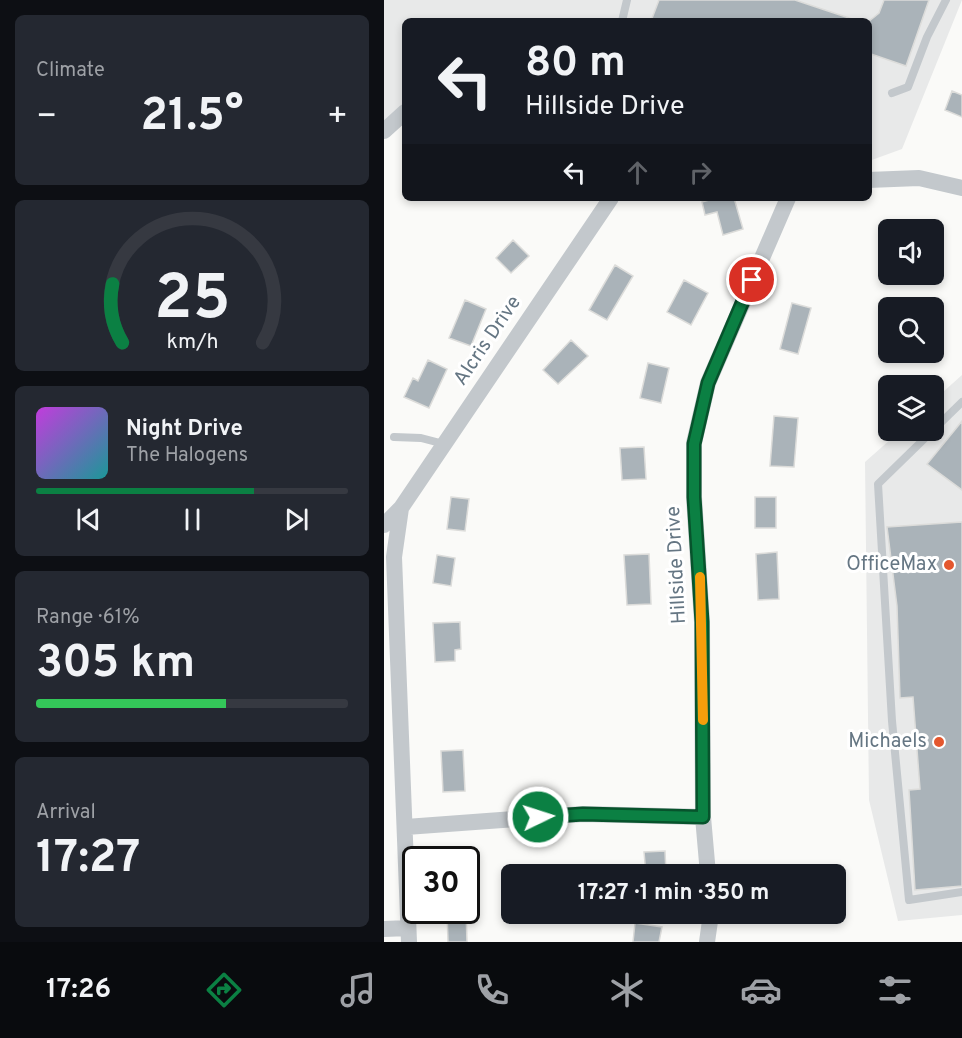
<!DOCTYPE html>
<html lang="en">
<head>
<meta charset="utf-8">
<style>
  body { margin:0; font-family:Overpass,sans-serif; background:#242831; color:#f1f3f6; height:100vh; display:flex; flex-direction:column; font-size:22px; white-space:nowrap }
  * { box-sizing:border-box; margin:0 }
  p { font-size:20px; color:#9ea1a6 }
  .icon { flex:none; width:33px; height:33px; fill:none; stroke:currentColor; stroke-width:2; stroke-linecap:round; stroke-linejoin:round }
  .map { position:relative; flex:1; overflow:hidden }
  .sheet { display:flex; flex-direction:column; gap:15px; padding:15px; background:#0d0f14; width:384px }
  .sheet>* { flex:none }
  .hud { position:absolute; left:18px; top:18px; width:470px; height:183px; border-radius:9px; box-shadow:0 3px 9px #0003; background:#171b24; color:#f1f3f6; overflow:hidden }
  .buttons { position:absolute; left:494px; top:219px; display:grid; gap:12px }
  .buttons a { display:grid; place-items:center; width:66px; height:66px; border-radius:9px; background:#171b24; box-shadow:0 3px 9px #0003; font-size:30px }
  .speed { position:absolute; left:18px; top:846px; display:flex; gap:12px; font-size:30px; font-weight:700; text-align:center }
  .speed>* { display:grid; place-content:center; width:78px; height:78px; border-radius:50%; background:#171b24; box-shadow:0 3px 9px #0003; line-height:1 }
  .speed .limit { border:3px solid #111; border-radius:9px; background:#fff; color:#111 }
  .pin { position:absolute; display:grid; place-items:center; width:51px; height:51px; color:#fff; margin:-26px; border:3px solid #fff; border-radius:50%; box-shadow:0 2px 6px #0007 }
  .me { position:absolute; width:66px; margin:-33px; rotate:86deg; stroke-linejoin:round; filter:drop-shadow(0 0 4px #0008) }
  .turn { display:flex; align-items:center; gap:21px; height:126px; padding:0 24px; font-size:27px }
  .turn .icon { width:78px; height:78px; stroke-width:2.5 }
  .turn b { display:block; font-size:42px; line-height:51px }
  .lanes { display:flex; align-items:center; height:57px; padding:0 24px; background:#0003; justify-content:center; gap:30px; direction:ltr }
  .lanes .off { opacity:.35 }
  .big { font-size:45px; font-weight:700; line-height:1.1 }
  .sheet .tile { flex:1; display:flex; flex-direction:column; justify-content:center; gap:9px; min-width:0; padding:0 21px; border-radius:9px; background:#242831 }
  .sheet .dial { align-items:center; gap:0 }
  .dial svg { height:156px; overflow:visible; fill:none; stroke:#363941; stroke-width:7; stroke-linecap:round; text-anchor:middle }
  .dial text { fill:#f1f3f6; stroke:none }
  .song { display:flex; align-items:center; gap:18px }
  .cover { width:72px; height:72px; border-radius:9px; background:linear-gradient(135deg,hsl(290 70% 55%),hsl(180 70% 35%)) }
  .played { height:6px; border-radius:3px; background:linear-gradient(90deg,#0b8043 70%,#363941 70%) }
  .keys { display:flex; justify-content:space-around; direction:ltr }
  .heat { display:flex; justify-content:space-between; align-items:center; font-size:33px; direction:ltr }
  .charge { height:9px; border-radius:4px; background:linear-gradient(90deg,#34c759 61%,#363941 0) }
  .trip { position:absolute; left:117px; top:864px; width:345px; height:60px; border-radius:9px; background:#171b24; box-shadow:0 3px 9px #0003; font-weight:700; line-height:60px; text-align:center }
  .menu { display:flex; height:96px; justify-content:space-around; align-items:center; background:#090b0e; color:#9ea1a6 }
  .menu .icon { width:42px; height:42px }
  .menu .selected { color:#0b8043 }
  .menu b { font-size:27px; color:#f1f3f6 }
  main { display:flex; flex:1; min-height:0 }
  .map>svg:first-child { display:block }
  .built { fill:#e8e9e9 }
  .building { fill:#aab3b9; stroke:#dcdcda; stroke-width:1.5 }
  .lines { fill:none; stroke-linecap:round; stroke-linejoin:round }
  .service { stroke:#c3c8cc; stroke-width:8 }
  .minor { stroke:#c3c8cc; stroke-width:16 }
  .route-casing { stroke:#07532c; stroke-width:15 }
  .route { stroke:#0b8043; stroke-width:10 }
  .slow { stroke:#f59e0b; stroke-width:10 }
  .poi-dot { fill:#e4572e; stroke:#fff; stroke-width:2 }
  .labels { text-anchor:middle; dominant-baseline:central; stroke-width:6; stroke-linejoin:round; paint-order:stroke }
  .street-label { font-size:20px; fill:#657683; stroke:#fff }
  .poi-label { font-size:20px; fill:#657683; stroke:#fff; text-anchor:end }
</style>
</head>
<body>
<main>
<section class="sheet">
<div class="tile"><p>Climate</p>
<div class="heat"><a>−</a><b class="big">21.5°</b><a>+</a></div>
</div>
<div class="tile dial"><svg viewBox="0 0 100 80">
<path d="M14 69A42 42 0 1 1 86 69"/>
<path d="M14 69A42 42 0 0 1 9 39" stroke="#0b8043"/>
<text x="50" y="56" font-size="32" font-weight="700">25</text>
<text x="50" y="72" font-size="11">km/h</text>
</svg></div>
<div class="tile">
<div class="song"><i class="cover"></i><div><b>Night Drive</b><p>The Halogens</p></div></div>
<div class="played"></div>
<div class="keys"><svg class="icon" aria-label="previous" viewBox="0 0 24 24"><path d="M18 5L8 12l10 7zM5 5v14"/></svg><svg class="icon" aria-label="pause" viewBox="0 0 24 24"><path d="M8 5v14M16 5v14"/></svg><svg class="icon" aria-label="next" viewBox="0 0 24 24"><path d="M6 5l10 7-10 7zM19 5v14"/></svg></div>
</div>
<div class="tile"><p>Range · 61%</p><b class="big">305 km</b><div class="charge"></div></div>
<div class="tile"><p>Arrival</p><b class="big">17:27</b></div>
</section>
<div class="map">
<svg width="578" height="942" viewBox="0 0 578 942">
  <rect width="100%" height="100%" fill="#fafaf8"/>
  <!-- built -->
  <path class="built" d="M0,0H578L518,149L485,161L484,21H21V112L0,131Z
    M578,375V915L514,921L485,800L481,462L516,431L549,430V401Z"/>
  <!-- building -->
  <path class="building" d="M275,0H411L468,19L267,21Z
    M500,0H545L522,66L484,53V22L495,13Z
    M568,91L578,95V117L561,110Z
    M332,198H350L359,229L339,235L333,212L321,215L318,202Z
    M129,240L145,256L127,273L112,258Z
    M231,265L249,276L223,320L205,310Z
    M300,280L324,293L307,325L283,312Z
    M81,300L102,309L87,346L65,338Z
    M408,303L427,308L414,354L396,349Z
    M187,340L204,356L174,384L159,370Z
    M44,360L63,369L45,408L20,397L29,378L34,381Z
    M264,363L285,368L277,403L256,398Z
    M390,416L414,418L410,467L386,466Z
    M578,421V490L543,464Z
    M260,447L262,479L238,480L236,448Z
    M67,497L85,499L81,531L63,529Z
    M371,497H392V528H371Z
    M578,522V886L531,890L525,790L536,789L529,697L516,698L513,606L503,527Z
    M393,552L395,599L374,600L372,554Z
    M265,554L267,604L243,605L240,555Z
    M53,555L71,558L67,586L49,583Z
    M76,622L77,649L71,650V661L51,662L49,623Z
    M79,750L81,791L59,792L57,751Z
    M84,848L85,860H41V851Z
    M281,851L282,874H262L260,852Z
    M82,910L83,942H64L63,911Z
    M251,923L278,927L275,942H249Z"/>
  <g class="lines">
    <!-- service -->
    <path class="service" d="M238,21L243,0
      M508,93L524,87L543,37L562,0
      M578,402L494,484L508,721L525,900L578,892
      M10,437L37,438L60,444"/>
    <!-- minor -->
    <path class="minor" d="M0,131L21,112
      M484,180L535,178L578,188
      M17,508L10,557L25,942
      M0,525L17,508L227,198
      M22,827L199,814L319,817
      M324,874L319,817L318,622L310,497V443L324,383L404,198
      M0,929L24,928
      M323,942L327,914"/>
  </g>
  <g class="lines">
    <defs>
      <path id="route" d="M154,817L199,814L319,817L318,622L310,497V444L324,383L368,280"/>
    </defs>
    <!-- route casing -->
    <use href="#route" class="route-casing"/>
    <!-- route -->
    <use href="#route" class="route"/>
    <!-- slow -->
    <path class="slow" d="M316,577L319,720"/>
  </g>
  <!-- markers -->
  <g class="poi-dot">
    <circle cx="565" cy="565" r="6"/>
    <circle cx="555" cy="742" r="6"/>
  </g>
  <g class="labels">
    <!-- street labels -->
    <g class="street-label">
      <text transform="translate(104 341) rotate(-56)">Alcris Drive</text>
      <text transform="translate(293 565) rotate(-93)">Hillside Drive</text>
    </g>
    <!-- poi labels -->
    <g class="poi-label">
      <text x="553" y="565">OfficeMax</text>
      <text x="543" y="742">Michaels</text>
    </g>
  </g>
</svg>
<div class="buttons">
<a><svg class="icon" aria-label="sound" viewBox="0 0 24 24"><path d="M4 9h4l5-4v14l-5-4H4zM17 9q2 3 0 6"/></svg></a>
<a><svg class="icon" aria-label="search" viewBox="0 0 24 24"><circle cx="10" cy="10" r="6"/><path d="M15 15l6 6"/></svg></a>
<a><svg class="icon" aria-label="layers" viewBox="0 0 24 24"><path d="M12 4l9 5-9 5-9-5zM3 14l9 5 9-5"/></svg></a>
</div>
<div class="speed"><div class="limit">30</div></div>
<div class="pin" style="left:368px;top:280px;background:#d93025"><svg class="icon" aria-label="arrive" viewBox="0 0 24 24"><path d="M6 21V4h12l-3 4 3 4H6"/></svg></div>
<svg class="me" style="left:154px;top:817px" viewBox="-20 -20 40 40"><circle r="17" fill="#0b8043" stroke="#fff" stroke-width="3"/><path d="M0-11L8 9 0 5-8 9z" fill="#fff"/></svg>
<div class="trip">17:27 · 1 min · 350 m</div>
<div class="hud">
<div class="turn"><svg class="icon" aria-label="left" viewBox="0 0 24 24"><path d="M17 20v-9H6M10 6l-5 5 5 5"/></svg><div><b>80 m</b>Hillside Drive</div></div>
<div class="lanes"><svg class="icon" aria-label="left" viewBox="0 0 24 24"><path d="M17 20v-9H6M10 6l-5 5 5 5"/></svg><svg class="icon off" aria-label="ahead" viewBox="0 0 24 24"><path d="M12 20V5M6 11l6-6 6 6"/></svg><svg class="icon off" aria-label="right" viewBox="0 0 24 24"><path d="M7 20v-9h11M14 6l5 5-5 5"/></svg></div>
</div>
</div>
</main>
<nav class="menu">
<b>17:26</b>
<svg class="icon selected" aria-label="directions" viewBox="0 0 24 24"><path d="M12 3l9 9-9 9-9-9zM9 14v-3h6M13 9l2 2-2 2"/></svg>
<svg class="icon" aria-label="music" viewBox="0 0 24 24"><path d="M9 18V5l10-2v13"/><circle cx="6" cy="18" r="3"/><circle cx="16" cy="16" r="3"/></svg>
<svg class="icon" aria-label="phone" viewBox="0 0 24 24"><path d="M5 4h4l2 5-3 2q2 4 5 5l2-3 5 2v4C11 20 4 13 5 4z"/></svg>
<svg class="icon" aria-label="climate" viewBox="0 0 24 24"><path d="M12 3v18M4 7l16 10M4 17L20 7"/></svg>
<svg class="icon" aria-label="car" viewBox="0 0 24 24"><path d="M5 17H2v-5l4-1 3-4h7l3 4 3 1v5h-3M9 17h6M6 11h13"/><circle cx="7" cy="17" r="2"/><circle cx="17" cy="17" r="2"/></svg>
<svg class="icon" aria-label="filters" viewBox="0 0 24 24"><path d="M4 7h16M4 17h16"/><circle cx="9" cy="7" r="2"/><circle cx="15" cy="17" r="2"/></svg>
</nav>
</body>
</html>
